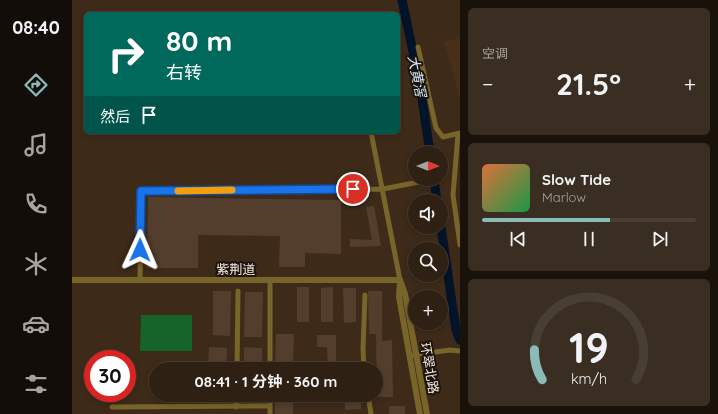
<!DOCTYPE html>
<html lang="zh">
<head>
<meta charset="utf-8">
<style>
  body { margin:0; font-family:Quicksand,"Noto Sans SC",sans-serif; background:#3a2d21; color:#f1f3f6; height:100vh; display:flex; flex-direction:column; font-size:15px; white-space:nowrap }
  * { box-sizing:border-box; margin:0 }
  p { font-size:13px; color:#a7a3a0 }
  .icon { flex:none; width:22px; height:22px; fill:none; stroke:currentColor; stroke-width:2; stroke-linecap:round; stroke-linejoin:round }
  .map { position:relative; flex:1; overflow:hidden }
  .sheet { display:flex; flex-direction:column; gap:8px; padding:8px; background:#19120a; width:258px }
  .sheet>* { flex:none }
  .top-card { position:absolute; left:12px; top:12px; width:316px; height:122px; border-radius:6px; box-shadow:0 2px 6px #0003,0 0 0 1px #493e33; background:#00695c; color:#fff; overflow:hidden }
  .needle { width:26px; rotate:90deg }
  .buttons { position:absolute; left:336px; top:146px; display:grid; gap:8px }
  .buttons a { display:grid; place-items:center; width:40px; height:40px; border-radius:50%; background:#2e2013; box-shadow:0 2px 6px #0003,0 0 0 1px #493e33; font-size:20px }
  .speed { position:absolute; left:12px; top:350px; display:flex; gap:8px; font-size:20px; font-weight:700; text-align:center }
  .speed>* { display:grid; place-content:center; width:52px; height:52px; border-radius:50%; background:#2e2013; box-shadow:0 2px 6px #0003,0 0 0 1px #493e33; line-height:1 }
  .speed .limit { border:6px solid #d22; background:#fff; color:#111 }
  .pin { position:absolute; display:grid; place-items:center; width:34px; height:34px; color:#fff; margin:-17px; border:2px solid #fff; border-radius:50%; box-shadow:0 1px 4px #0007 }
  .me { position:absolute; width:44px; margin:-22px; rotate:1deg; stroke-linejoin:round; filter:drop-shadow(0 0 3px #0008) }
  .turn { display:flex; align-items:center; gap:14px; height:84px; padding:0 16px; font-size:18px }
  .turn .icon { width:52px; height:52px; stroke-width:2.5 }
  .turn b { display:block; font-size:28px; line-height:34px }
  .then { display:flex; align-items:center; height:38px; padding:0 16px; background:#0003; gap:8px; font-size:15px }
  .big { font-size:30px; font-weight:700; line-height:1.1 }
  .sheet .tile { flex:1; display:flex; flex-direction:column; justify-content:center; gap:6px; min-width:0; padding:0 14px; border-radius:6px; background:#3a2d21 }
  .sheet .dial { align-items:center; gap:0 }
  .dial svg { height:104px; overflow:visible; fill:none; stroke:#493e33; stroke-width:7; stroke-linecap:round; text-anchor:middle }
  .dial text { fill:#f1f3f6; stroke:none }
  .song { display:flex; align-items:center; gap:12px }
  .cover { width:48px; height:48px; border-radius:6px; background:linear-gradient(135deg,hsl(20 70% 55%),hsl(140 70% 35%)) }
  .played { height:4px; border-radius:2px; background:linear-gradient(90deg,#8bbbb9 60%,#493e33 60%) }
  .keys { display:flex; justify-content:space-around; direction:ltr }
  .heat { display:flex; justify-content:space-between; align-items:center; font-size:22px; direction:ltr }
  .trip { position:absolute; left:77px; top:362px; width:234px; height:40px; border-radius:20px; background:#2e2013; box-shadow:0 2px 6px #0003,0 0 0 1px #493e33; font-weight:700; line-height:40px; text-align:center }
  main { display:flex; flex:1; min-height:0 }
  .menu { display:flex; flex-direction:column; width:72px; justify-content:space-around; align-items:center; background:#120d08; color:#a7a3a0 }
  .menu .icon { width:28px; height:28px }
  .menu .selected { color:#8bbbb9 }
  .menu b { font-size:18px; color:#f1f3f6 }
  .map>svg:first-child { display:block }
  .built { fill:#482f19 }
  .green { fill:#156429 }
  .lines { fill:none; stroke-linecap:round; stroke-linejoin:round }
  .river { stroke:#031328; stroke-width:9 }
  .building { fill:#533e2d }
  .minor { stroke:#786529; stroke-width:5 }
  .tertiary { stroke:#786529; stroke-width:6 }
  .route-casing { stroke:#114b97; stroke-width:10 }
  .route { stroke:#1a73e8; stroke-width:7 }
  .slow { stroke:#f59e0b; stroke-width:7 }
  .labels { text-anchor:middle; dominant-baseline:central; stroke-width:4; stroke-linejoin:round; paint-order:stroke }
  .street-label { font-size:13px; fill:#f6e9df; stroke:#1d140d }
  .water-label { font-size:14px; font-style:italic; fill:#d5e4f7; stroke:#1d140d }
</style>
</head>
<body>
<main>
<nav class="menu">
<b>08:40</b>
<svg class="icon selected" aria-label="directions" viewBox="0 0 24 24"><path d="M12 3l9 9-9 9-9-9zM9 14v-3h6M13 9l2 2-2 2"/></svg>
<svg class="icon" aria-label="music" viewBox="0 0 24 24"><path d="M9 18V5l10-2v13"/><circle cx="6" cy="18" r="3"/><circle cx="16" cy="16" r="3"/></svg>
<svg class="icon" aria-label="phone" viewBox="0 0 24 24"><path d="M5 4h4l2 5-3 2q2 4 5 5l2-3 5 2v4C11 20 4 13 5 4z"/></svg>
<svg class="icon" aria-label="climate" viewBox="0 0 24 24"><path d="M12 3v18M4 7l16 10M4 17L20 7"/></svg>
<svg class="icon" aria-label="car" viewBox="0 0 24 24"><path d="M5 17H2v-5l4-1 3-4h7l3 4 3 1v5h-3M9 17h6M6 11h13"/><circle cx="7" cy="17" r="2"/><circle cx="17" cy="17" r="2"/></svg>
<svg class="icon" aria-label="filters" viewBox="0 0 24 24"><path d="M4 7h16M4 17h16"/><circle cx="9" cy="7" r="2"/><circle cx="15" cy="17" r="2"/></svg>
</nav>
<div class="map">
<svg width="388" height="414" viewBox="0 0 388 414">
  <rect width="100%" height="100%" fill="#3d2a19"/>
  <!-- built -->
  <path class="built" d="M388,38V98L372,42Z"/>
  <!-- green -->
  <path class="green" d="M69,315H120V351H68Z"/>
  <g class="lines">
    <!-- river -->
    <path class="river" d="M330,0L348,85L358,153
      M362,179L365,201
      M369,227L384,330L388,340"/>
  </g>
  <!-- building -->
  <path class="building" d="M76,197L269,200V254L233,253V267H207L208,236L126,235V268H75Z
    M302,206L309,246L278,247V239L300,240L294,207Z
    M225,287H237V322H225Z
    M261,287V322H249V288Z
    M271,288H284V322L272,323Z
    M141,291H159L158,336L141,335Z
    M296,291H310V341L320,340L321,397H305L304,334H297Z
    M173,292H191L190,337H172Z
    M204,334H222L221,369H203Z
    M245,335H264V369H256L255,347H245Z
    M137,347L155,348L154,369H136Z
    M172,347L190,348V369H172Z
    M203,396H221V414H203Z
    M273,397H289V409L273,410Z
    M317,406H333V414H317Z"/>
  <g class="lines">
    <!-- minor -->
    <path class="minor" d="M346,47L364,128L371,137L388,133
      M299,132L328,280
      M386,134L381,195L388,245
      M68,280L69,191L311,189L352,181
      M341,355L378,350L388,351
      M165,369L166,291
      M198,369V280
      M292,369L291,349L293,295
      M198,395V414
      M296,395L299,414
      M40,407L198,406
      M164,407L165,395"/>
    <!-- tertiary -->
    <path class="tertiary" d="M0,280H328
      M328,280L333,294L355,414
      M328,281L327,297L348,414"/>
  </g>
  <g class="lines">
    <defs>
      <path id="route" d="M68,250L69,191L281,189"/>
    </defs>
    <!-- route casing -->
    <use href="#route" class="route-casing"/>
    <!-- route -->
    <use href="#route" class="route"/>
    <!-- slow -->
    <path class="slow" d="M106,191L160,190"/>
  </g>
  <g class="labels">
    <!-- street labels -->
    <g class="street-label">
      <text x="164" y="269">紫荆道</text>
      <text transform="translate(358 368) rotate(80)">环翠北路</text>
    </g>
    <!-- water labels -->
    <g class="water-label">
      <text transform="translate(345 76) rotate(79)">大黄滘</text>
    </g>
  </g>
</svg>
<div class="buttons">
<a><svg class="needle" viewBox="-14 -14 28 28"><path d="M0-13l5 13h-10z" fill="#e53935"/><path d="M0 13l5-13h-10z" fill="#a7a3a0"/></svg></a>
<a><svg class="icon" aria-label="sound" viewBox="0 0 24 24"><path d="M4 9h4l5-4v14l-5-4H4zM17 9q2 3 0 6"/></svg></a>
<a><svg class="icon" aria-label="search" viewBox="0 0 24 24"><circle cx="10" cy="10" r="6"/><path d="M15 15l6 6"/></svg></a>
<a>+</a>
</div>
<div class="speed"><div class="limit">30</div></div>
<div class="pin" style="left:281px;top:189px;background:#d93025"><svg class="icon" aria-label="arrive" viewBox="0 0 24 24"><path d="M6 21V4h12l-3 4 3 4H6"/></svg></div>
<svg class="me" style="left:68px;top:250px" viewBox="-20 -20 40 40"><path d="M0-17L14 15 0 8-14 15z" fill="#1a73e8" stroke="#fff" stroke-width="4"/></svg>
<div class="trip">08:41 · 1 分钟 · 360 m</div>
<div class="top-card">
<div class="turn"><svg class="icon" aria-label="right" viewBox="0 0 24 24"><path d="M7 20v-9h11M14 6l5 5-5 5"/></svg><div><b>80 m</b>右转</div></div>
<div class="then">然后<svg class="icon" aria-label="arrive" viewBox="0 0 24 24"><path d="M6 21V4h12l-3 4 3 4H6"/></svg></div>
</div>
</div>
<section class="sheet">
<div class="tile"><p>空调</p>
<div class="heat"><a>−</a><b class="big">21.5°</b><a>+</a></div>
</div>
<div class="tile">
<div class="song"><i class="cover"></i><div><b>Slow Tide</b><p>Marlow</p></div></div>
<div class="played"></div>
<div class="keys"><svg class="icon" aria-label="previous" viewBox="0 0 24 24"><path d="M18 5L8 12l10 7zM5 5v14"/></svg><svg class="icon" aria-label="pause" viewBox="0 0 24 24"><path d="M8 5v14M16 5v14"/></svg><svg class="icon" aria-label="next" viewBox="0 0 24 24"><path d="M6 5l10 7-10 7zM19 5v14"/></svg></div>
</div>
<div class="tile dial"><svg viewBox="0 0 100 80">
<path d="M14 69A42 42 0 1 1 86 69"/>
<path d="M14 69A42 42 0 0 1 8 46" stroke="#8bbbb9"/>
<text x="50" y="56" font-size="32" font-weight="700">19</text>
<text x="50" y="72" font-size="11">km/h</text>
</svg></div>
</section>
</main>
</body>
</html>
